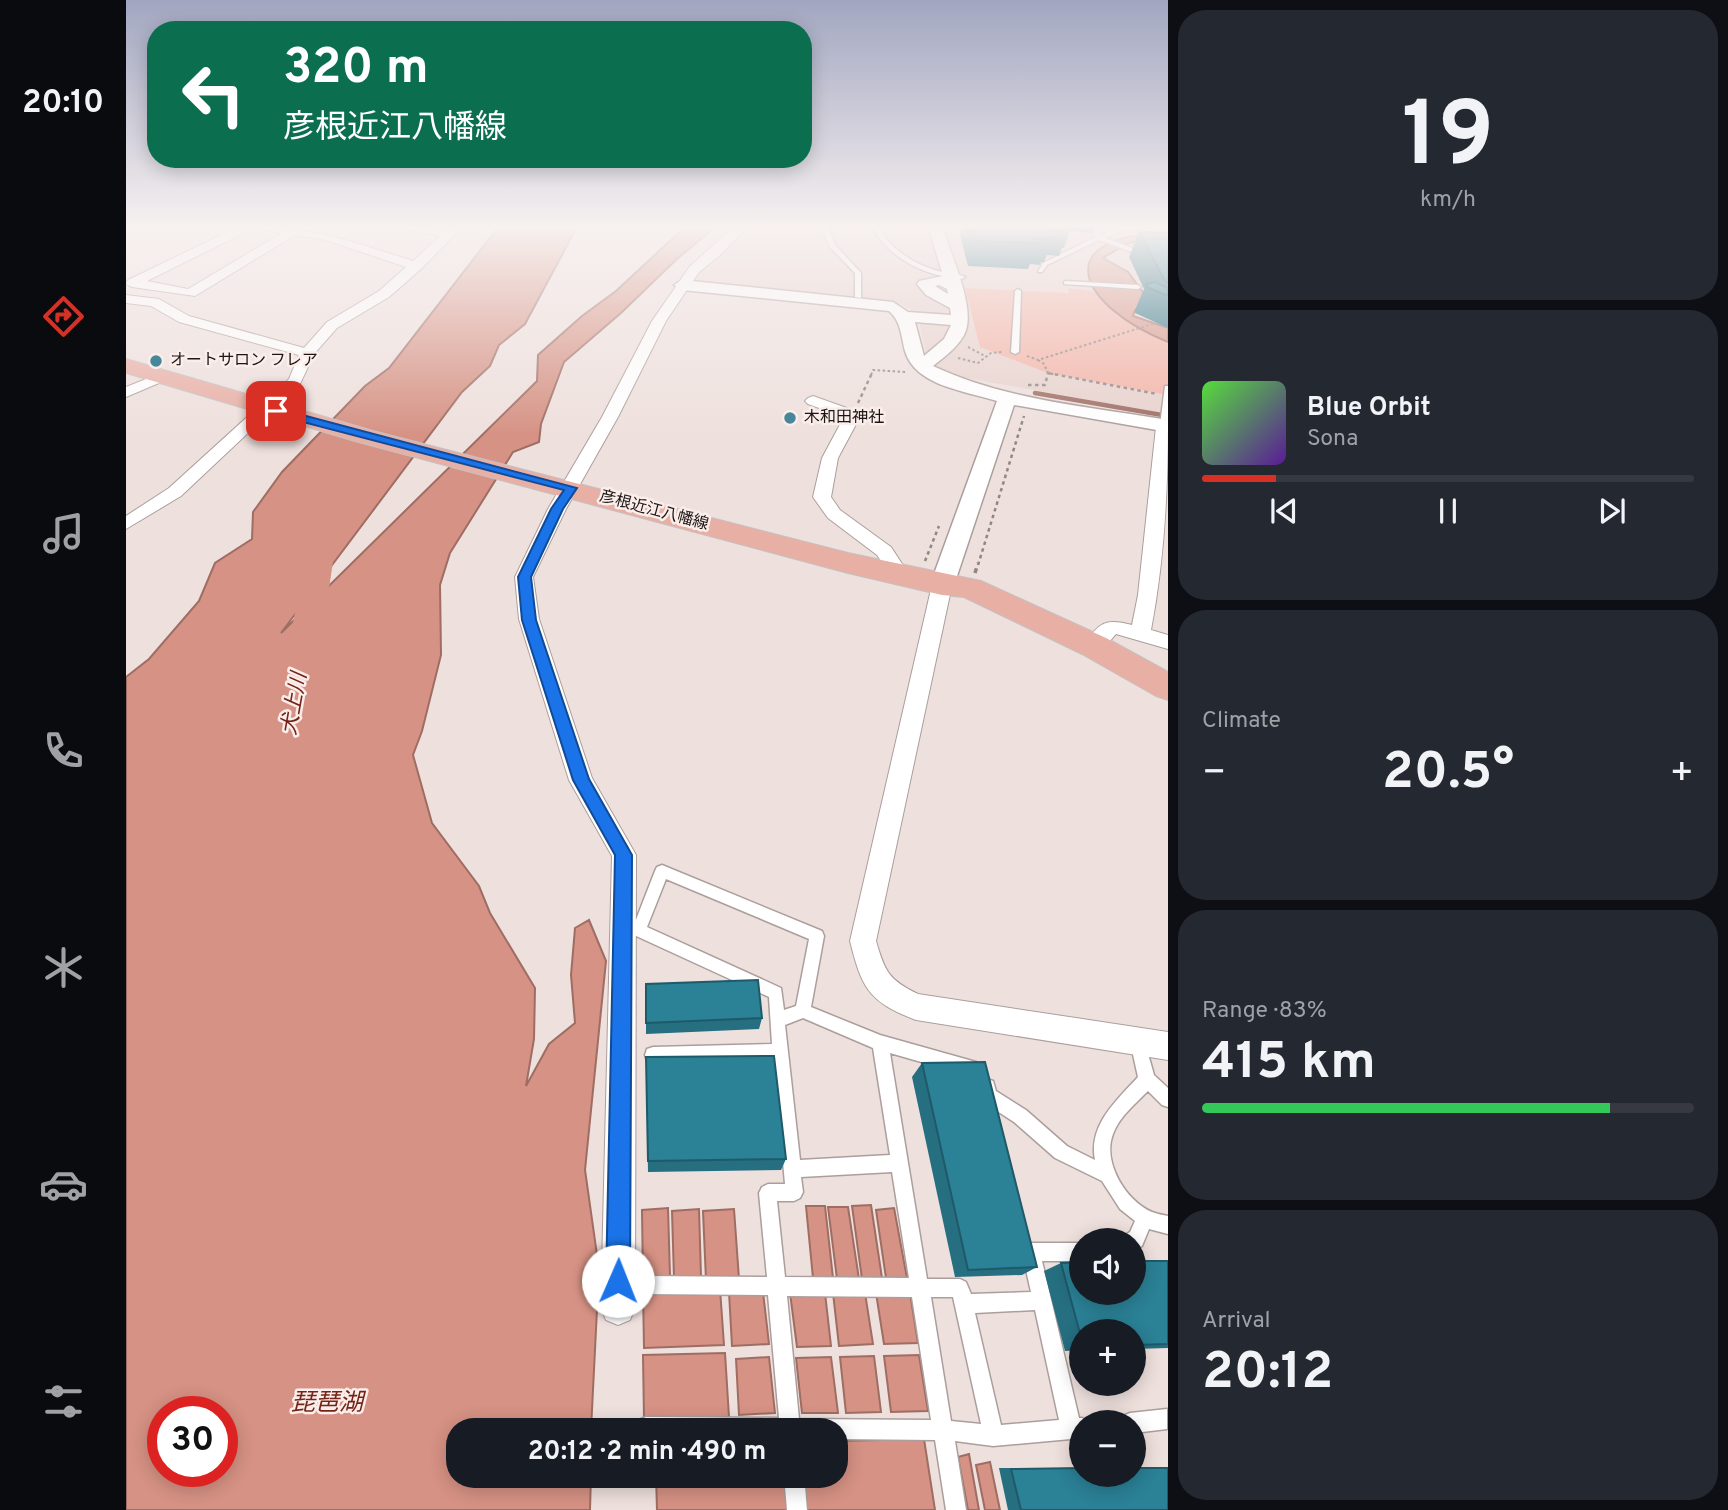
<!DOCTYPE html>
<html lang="en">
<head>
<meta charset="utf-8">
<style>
  body { margin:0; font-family:Overpass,"Noto Sans JP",sans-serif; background:#242831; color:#f1f3f6; height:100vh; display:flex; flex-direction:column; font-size:26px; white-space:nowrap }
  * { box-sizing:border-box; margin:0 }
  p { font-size:23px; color:#9ea1a6 }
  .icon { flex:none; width:38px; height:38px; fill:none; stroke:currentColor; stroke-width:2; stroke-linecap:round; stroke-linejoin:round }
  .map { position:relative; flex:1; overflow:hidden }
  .side { display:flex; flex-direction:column; gap:10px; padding:10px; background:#0d0f14; width:560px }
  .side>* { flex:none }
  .hud { position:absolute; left:21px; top:21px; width:665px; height:147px; border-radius:28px; box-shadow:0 4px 18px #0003; background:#0b6e4f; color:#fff; overflow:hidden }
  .controls { position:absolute; left:943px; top:1228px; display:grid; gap:14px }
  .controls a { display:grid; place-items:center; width:77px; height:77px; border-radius:50%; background:#171b24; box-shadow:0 4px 18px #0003; font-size:35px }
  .speed { position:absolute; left:21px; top:1396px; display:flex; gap:14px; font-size:35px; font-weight:700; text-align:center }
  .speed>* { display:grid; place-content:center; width:91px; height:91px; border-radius:50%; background:#171b24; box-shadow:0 4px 18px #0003; line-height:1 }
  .speed .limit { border:10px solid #d22; background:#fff; color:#111 }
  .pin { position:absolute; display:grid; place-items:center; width:60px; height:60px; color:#fff; margin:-30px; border-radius:14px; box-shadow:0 4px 10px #0006 }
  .me { position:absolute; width:77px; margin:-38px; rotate:1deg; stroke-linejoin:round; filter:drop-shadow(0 0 5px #0008) }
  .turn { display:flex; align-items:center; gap:24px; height:147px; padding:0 21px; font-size:32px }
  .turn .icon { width:91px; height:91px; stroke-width:2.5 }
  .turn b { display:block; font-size:49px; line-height:60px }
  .big { font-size:52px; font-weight:700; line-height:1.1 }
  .side .widget { flex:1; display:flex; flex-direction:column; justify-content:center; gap:10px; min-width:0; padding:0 24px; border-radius:28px; background:#242831 }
  .side .dial { align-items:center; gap:0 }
  .dial b { font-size:91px; line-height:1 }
  .song { display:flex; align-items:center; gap:21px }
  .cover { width:84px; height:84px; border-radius:10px; background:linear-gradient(135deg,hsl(110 70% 55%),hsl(270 70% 35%)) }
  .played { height:7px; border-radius:4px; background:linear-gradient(90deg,#d93025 15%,#363941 15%) }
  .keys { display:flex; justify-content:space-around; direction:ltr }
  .heat { display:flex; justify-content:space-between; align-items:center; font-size:38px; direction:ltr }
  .charge { height:10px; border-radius:5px; background:linear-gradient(90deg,#34c759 83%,#363941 0) }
  .trip { position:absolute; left:320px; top:1418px; width:402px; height:70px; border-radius:28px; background:#171b24; box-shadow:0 4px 18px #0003; font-weight:700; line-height:70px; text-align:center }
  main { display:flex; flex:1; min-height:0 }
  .menu { display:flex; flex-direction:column; width:126px; justify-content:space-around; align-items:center; background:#090b0e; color:#9ea1a6 }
  .menu .icon { width:49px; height:49px }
  .menu .current { color:#d93025 }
  .menu b { font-size:32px; color:#f1f3f6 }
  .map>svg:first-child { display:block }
  .built { fill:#e8d2cd }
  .green { fill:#f3b3a6 }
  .water { fill:#d69284; stroke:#9e6d63; stroke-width:2; fill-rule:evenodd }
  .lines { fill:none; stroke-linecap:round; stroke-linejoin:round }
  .stream { stroke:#9e6d63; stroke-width:4.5 }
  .river { fill:#d69284; fill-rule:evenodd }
  .service-casing { stroke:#ab9e9c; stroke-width:3 }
  .minor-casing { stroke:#ab9e9c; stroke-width:2 }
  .tertiary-casing { stroke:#ab9e9c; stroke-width:3 }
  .primary-casing { stroke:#c3c2c2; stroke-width:2 }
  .path-far2 { stroke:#908684; stroke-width:2; stroke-dasharray:2.5 2.5; stroke-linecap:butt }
  .path-far1 { stroke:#908684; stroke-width:2.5; stroke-dasharray:3.5 3.5; stroke-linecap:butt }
  .path { stroke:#908684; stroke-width:3.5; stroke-dasharray:5 5; stroke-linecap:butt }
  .service { fill:#fff; fill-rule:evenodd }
  .minor { fill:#fff; fill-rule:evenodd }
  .tertiary { fill:#fff; fill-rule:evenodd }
  .primary { fill:#e8afa5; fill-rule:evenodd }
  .wall { fill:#256f81 }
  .building { fill:#2b8196; stroke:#1e5a69; stroke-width:2 }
  .route { fill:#1a73e8; stroke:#114b97; stroke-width:2 }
  .poi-dot { fill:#46889a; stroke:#fbedea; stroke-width:2.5 }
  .labels { text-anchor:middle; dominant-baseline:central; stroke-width:5; stroke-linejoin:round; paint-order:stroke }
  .far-poi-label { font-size:16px; fill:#1a1615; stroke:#fbedea; text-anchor:start }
  .far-street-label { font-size:16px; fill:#1a1615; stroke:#fbedea }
  .water-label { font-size:21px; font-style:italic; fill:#752418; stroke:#fbedea }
  .near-water-label { font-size:24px; font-style:italic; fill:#752418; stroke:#fbedea }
</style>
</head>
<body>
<main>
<nav class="menu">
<b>20:10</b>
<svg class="icon current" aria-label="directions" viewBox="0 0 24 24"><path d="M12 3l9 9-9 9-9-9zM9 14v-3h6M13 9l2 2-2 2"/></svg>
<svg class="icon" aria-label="music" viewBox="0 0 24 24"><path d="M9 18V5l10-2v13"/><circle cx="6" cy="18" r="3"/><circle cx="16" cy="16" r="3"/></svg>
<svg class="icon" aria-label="phone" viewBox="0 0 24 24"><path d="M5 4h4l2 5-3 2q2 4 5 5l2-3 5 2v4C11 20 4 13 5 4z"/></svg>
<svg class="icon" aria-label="climate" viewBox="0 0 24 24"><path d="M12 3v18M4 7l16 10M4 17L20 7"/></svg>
<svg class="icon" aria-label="car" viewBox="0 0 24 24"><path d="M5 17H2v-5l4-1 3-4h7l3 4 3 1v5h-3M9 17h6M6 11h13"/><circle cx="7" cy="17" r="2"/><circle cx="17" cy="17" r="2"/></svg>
<svg class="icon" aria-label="filters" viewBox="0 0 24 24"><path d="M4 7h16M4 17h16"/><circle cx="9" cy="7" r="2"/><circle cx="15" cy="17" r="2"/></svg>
</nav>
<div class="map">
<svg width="1042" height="1510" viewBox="0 0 1042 1510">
  <rect width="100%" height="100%" fill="#eee0dd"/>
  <!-- built -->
  <path class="built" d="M622,225H1042V414L835,377L814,369L801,358L791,313L774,304L568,283L564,279L571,271L615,235Z"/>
  <!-- green -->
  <path class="green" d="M839,288L943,293L942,288L967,291C987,314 1014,331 1042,343V395L922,373L854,347Z"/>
  <!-- water -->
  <path class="water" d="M374,225H452L399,324L373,345L364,366L336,392L155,633L411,381L412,355L456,316L490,291L561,225H592L552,258L495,313L438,362L415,424L413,442L387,452L324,553L314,585L315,655L296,731L287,755L306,823L353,886L364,913L409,988L408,1039L400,1086L423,1044L449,1023L445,975L449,928L463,920L480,961L459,1170L473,1269L465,1430H332V1475H465L464,1510H0V677L23,659L73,601L89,563L126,539L127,512L156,472L239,386L263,368ZM37,1412H96V1472H37Z
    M1042,232V236L1002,243L977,258L1002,272L1025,303L1009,310L1007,316L1042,328V342C957,308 916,238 1042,232Z
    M745,1205L756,1278L736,1279L726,1206Z
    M680,1206H699L707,1278H687Z
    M702,1207H722L733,1279H711Z
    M542,1208L544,1276L517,1278L516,1210Z
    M768,1208L781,1278H760L750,1210Z
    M573,1209L575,1276L548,1278L546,1211Z
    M608,1209L613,1279L580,1280L577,1211Z
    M594,1289L598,1345L518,1348L517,1291Z
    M603,1292H637L643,1344L606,1346Z
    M664,1293H699L705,1346L671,1347Z
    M707,1293H739L747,1344L713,1346Z
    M750,1293H784L792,1343L758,1344Z
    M599,1353L603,1417L518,1419L517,1355Z
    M793,1355L802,1411L765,1412L758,1356Z
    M748,1356L755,1412L720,1413L714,1357Z
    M643,1357L649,1413L613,1415L610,1359Z
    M705,1357L712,1413H676L670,1358Z
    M798,1439L809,1510H679L675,1475H710L711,1441Z
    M843,1454L853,1510H842L832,1457Z
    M864,1462L874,1510H859L850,1465Z
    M530,1475H660L662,1510H531Z"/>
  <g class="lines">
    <!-- stream -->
    <path class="stream" d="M909,393L1042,416"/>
    <!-- river -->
    <path class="river" d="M200,534L210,537L214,543L208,555L194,649L189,657L178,660L167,657L162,649L180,555L190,537Z"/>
    <defs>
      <path id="service" d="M695,225H701L709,245L735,273V298L729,297V273L704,247Z
        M745,225H751C764,249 787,264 812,271C821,274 832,273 839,277L836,279C799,276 763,259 745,225Z
        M964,225H970L975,235L991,228L1038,225L992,232L979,238L1009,249L1042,239V243L1009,253L973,240L921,265L916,272H912L917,263L970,237Z
        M940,281L1012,285L1015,287L1012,289L938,284V282Z
        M892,289L895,291L893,352L889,354L885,352L889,291Z
        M1039,386H1042V425L1038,428L1034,425Z
        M536,865L696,931L698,936L685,1007L754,1035L850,1062L852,1068L850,1074L844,1076L764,1053L801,1279H834L840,1282L845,1294L905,1292L896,1252L899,1246L905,1243H956V1261H916L953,1418H956L964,1423H956V1438L867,1446L829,1441L840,1510H820L809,1440L710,1439V1430H511L510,1427L513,1420L520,1417L653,1418L642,1295L517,1294L511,1291L508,1285L511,1279L517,1276L641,1277L633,1193L636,1187L642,1184H659L648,1060L527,1063L521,1061L519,1055L521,1049L527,1047L646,1044L643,997L508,935L506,930L529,871L531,867ZM540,879L683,939L670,1006L658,1010L655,988L521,927ZM677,1018L747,1048L764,1155L674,1160L659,1025ZM766,1172L783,1278L659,1277L651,1201H668L674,1198L677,1192L675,1177ZM661,1296L786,1297L805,1420L673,1419ZM805,1297H827L855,1424L825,1421ZM909,1310L933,1420L875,1425L849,1313Z
        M1012,1033L1017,1036L1028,1075L1042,1088V1107L1036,1105L1022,1091C1010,1103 993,1117 987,1134C976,1162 1000,1201 1026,1212C1031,1214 1037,1215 1042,1216V1234L1023,1229L1016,1246L1008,1249V1241H996L999,1235L1004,1232L1009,1221L994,1209L976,1181L929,1158L888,1122L857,1102L853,1087L855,1081L861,1079L867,1081L870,1091L900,1110L941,1146L969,1160C962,1125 991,1100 1012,1077L1004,1041L1007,1036Z
        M1041,1409V1429L1008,1433V1423H994L997,1416L1004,1413Z
        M658,1475H678L681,1510H661Z"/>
      <path id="minor" d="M116,225C178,225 228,242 287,261L314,236L270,228L264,225H290L320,230L325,225H338L295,269L263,297L211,328L188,354L174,384L55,496L0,529V516L43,488L163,379L173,355L53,322L25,306L0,303V295L33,299L63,316L178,348L201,322L253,291L280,267L200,240L169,235L69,296L6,287L0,284L2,280ZM128,228L156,233L62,289L21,281Z
        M610,225H623L593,256L573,272L540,321L492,417L440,509L407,577L413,619L466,778L510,855L509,1308L504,1320L492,1325L480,1320L475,1308L486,856L443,780L393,619L389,577L422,509L476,417L526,321L564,266Z
        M35,373L42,377L40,380L0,397V387Z
        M687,396L732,412L735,415L712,458L705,497L714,510L765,547L784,576L782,580H768L751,555L702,518L687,497L696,458L718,417L682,404L679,401L682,398Z
        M1038,422L1042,423C1042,492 1038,562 1025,630L1042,635V649L990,634L975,651H961L958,646C972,622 980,618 1006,625L1012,595L1030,427Z
        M816,579L823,581L826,585L750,941C759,972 763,980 792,994L1042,1032V1060L790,1020C743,1002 736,989 724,941L806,585L809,581Z"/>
      <path id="tertiary" d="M802,225H816C823,253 852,309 838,335C831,348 818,357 807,366C879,400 964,407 1042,420V432L888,405L828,585L824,590L816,593L808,590L804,585L871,401C840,391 789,386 779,351C775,336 775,321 763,311L556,290L548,285L556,280L767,302L782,312L825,315L824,308L800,295L791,284L793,281L817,276ZM813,285L821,289L822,294L809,286ZM789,322L825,325L818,339L798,356Z"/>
      <path id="primary" d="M0,359L247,431L722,553L855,581L980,638L1042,672V700L1030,696L956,654L838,597L816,595L722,573L229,441L0,373Z"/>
    </defs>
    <!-- service casing -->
    <use href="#service" class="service-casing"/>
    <!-- minor casing -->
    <use href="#minor" class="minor-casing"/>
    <!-- tertiary casing -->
    <use href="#tertiary" class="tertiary-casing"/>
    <!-- primary casing -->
    <use href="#primary" class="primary-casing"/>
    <!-- path-far2 -->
    <path class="path-far2" d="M842,347L859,356
      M901,356L912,360L1042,319
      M832,358L852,363L865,353L876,352
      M912,360L918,364L922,373L931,375
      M745,375L747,370L780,372"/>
    <!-- path-far1 -->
    <path class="path-far1" d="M922,373L1031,394
      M902,385H919L922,373
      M732,403L746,373
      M799,561L813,526
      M852,565L898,416"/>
    <!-- path -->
    <path class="path" d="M849,573L852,563"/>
    <!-- service -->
    <use href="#service" class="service"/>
    <!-- minor -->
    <use href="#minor" class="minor"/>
    <!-- tertiary -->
    <use href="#tertiary" class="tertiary"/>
    <!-- primary -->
    <use href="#primary" class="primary"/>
  </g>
  <!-- wall -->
  <path class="wall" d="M836,225H970L967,233L944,231L938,248H936L933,256L921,255L918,262H915L914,265L904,264L902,269L842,266L834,235Z
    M1013,232L1042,233V328L1009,313V310L1018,289L1003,257Z
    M520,984L636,1018L633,1029L520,1034Z
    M520,1057L660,1159L655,1170L522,1172Z
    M796,1063L911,1267L896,1275L829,1277L786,1077Z
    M1042,1261V1348L1008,1349V1332H956V1350L939,1351L918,1271L935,1263Z
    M873,1468H956L1042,1510H882Z"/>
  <!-- building -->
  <path class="building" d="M844,225H940L942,230H924L927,237H922L923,239H909L911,243L849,241Z
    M1013,232L1042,233V283L1039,281Z
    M1029,282L1042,288V296L1021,287L1020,284Z
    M632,980L636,1018L520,1023V984Z
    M648,1056L660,1159L522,1161L520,1057Z
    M859,1062L911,1267L842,1270L796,1063Z
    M1008,1261H1042V1344L1008,1345V1332H956V1341L935,1263L956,1262V1293H1008Z
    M956,1468V1475H1008V1468H1042V1510H895L885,1469Z"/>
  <!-- sky -->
  <linearGradient id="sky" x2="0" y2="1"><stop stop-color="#a1a6c0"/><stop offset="0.52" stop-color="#f7f1f0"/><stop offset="1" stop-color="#f7f1f0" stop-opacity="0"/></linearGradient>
  <rect width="1042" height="436" fill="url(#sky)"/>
  <!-- route -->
  <path class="route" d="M150,408L451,488L437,509L405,577L410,620L463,779L506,855L504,1281L500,1290L492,1293L484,1290L480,1281L489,855L447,780L396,620L392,577L425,509L438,490L146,414L144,411Z"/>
  <!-- markers -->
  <g class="poi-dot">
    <circle cx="30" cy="361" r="7"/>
    <circle cx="664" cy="418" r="7"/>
  </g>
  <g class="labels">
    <!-- far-poi labels -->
    <g class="far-poi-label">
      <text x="44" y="361">オートサロン フレア</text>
      <text x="678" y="418">木和田神社</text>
    </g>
    <!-- far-street labels -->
    <g class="far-street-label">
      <text transform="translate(528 511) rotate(15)">彦根近江八幡線</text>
    </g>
    <!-- water labels -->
    <g class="water-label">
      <text transform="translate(169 704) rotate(-80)">犬上川</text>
    </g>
    <!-- near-water labels -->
    <g class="near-water-label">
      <text x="201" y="1404">琵琶湖</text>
    </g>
  </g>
</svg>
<div class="controls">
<a><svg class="icon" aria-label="sound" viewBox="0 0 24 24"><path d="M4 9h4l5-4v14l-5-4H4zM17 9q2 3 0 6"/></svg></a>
<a>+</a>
<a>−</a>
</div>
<div class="speed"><div class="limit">30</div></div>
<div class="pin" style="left:150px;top:411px;background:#d93025"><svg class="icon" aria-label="arrive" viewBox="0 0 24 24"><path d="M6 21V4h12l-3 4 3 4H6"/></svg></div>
<svg class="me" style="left:492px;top:1281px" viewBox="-20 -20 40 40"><circle r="19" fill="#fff"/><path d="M0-13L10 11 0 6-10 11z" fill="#1a73e8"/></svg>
<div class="trip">20:12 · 2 min · 490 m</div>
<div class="hud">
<div class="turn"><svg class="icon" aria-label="left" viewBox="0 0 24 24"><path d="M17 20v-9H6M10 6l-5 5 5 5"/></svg><div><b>320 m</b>彦根近江八幡線</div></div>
</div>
</div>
<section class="side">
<div class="widget dial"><b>19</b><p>km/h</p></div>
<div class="widget">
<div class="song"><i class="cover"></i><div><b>Blue Orbit</b><p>Sona</p></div></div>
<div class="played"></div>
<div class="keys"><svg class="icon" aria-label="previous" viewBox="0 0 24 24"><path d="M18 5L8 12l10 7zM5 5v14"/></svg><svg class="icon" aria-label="pause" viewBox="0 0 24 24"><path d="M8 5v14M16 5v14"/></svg><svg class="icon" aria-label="next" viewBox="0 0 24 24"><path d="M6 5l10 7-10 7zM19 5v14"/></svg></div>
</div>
<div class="widget"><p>Climate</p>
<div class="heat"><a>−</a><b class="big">20.5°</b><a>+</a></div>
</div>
<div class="widget"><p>Range · 83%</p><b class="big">415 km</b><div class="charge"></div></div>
<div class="widget"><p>Arrival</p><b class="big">20:12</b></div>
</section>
</main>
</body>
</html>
